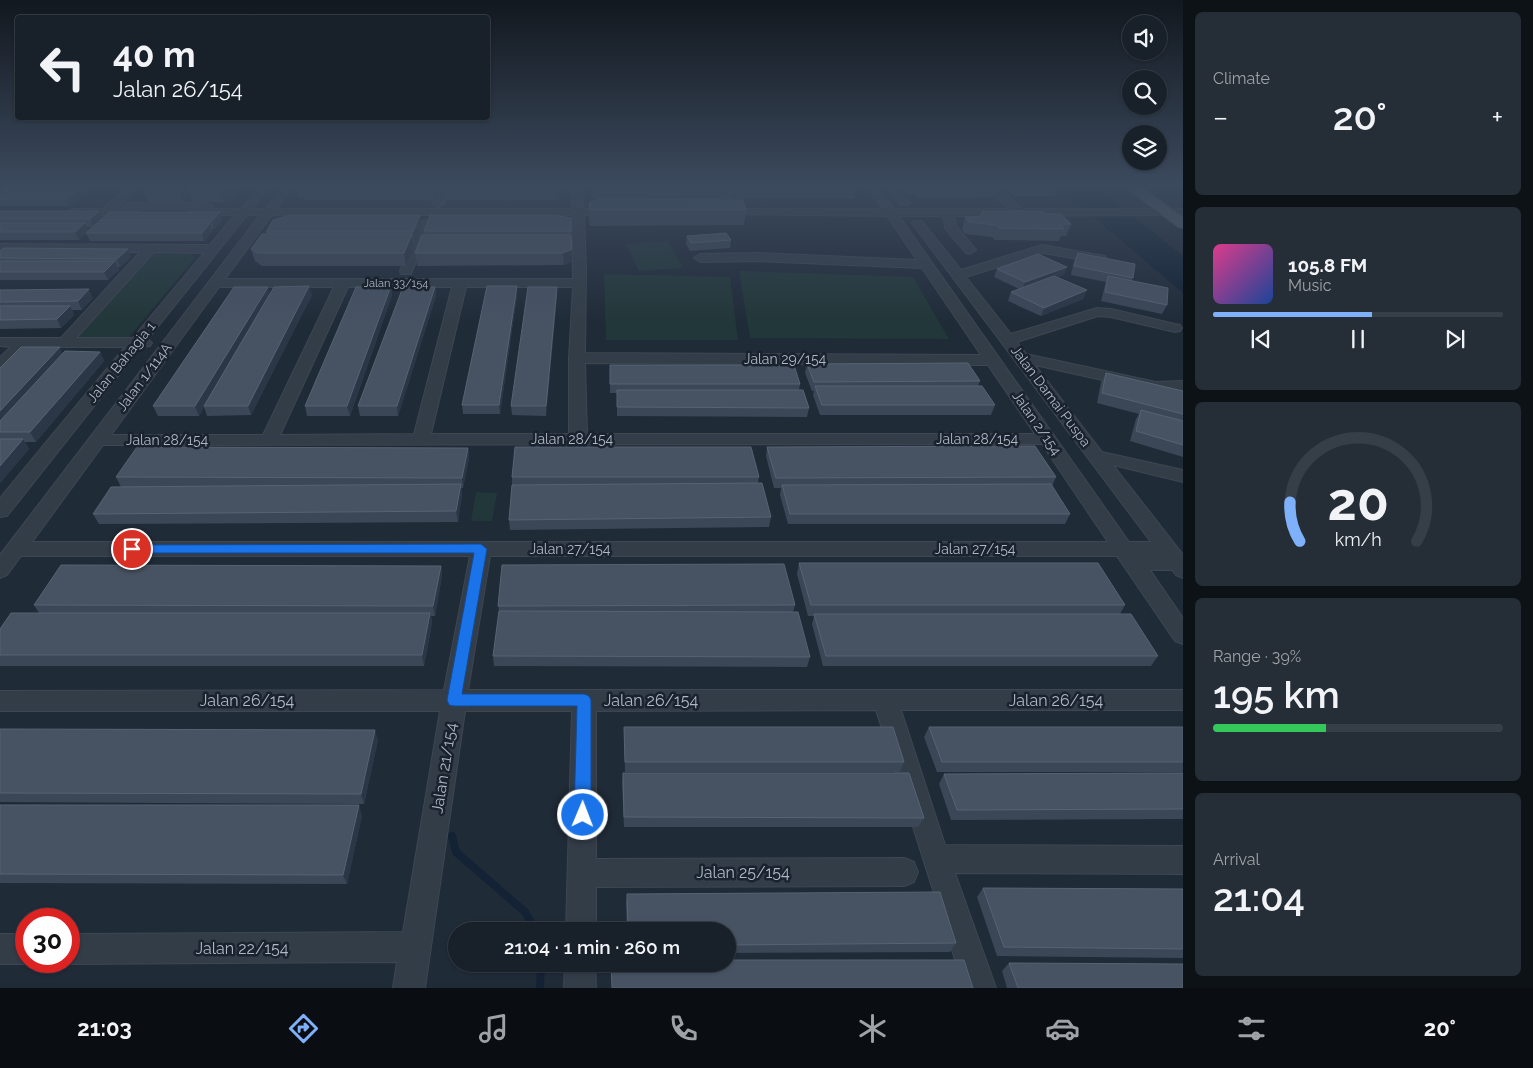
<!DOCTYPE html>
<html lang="en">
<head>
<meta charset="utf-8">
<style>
  body { margin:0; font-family:Raleway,sans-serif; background:#252d36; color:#f1f3f6; height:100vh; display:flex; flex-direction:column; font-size:19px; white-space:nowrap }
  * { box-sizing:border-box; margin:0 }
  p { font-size:16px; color:#9fa3a8 }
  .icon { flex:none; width:28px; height:28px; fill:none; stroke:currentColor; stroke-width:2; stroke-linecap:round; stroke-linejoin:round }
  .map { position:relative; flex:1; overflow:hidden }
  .panel { display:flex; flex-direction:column; gap:12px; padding:12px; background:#0d1217; width:350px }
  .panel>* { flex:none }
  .guide { position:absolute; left:15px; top:15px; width:475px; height:105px; border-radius:5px; box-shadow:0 1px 4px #0004,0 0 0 1px #363e47; background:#18202a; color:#f1f3f6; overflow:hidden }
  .controls { position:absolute; left:1122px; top:15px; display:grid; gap:10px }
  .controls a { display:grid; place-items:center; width:45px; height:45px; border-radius:50%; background:#18202a; box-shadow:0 1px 4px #0004,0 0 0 1px #363e47; font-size:25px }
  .speed { position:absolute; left:15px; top:908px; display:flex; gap:10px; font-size:25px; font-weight:700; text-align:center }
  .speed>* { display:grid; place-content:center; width:65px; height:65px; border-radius:50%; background:#18202a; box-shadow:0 1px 4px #0004,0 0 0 1px #363e47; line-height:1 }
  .speed .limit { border:8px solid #d22; background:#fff; color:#111 }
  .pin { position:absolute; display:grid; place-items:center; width:42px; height:42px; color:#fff; margin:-21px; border:2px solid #fff; border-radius:50%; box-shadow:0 1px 5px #0007 }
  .me { position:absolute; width:55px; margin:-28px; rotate:1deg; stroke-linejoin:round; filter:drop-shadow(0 0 4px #0008) }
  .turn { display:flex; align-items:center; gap:18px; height:105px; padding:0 15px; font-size:22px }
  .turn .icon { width:65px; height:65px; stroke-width:2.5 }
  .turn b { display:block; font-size:35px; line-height:42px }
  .big { font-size:38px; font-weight:600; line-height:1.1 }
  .panel .card { flex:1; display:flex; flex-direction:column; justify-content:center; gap:8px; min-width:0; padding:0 18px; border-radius:8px; background:#252d36 }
  .panel .dial { align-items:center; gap:0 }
  .dial svg { height:130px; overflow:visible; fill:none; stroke:#363e47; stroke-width:7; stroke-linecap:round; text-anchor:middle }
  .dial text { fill:#f1f3f6; stroke:none }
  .song { display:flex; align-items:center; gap:15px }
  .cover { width:60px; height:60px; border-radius:8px; background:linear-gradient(135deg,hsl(330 70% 55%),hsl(220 70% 35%)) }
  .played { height:5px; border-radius:2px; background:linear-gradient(90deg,#7eb1fa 55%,#363e47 55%) }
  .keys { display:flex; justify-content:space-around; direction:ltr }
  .heat { display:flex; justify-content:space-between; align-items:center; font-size:28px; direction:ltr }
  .charge { height:8px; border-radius:4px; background:linear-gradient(90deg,#34c759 39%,#363e47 0) }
  .trip { position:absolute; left:448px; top:922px; width:288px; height:50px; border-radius:25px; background:#18202a; box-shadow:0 1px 4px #0004,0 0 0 1px #363e47; font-weight:600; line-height:50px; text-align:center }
  .dock { display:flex; height:80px; justify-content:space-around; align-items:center; background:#0a0d11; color:#9fa3a8 }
  .dock .icon { width:35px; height:35px }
  .dock .active { color:#7eb1fa }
  .dock b { font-size:22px; color:#f1f3f6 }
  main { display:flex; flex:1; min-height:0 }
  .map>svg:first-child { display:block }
  .green { fill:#223739 }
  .water { fill:#142235 }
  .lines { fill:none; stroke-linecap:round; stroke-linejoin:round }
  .stream { stroke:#142235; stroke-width:8 }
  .minor-casing { stroke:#3d4652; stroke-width:2 }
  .major-casing { stroke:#3d4652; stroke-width:2 }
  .minor { fill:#333d48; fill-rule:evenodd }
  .major { fill:#515c69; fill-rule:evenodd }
  .wall { fill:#3b4757; fill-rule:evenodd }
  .shaded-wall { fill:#2b3746 }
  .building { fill:#475363; stroke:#576372 }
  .route { fill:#1a73e8; stroke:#114b97 }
  .labels { text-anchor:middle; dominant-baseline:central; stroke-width:5; stroke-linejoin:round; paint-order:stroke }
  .far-street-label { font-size:11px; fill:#aeb7c5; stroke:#19222d }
  .street-label { font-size:14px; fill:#aeb7c5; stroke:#19222d }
  .near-street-label { font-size:16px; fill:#aeb7c5; stroke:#19222d }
</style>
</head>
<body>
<main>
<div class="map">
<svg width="1183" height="988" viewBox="0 0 1183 988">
  <rect width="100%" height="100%" fill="#202b38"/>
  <!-- green -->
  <path class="green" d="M668,241L683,268L639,271L626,244Z
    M189,252L195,258L129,337L71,340L155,253Z
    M739,271L913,277L949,339L750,338Z
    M604,274L730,277L738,340H606Z
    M476,492L497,493L492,521H471Z"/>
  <!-- water -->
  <path class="water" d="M1057,186H1095L1183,256V293Z"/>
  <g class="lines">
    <!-- stream -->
    <path class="stream" d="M452,836L456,852L525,912L536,931
      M540,988L541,964"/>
    <defs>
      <path id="minor" d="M127,186H138L116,209H126L123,206L129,203H207L213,206L210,209H241L260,186H270L252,209H265L283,186H293L277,209H572V186H582L583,209H614L620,212L614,215H584L586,270L585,353L981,355L922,268L759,261L700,262L694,258L700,254L759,253L917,260L887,216L718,214L716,212L722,209H882L867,186H877L894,209H1009L985,186H996L1022,209H1183V215L954,216L957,227L976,250L970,254L966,253L945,228L944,219L941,216H899L1129,542H1151L912,223L914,221H922L961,270L1042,245L1105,256L1107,259L1101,263L1043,253L966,277L1011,334L1097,308L1111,309L1175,324L1180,325L1182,328L1180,331L1175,332L1111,317L1098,316L1017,342L1026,354L1156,382L1183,381V391L1156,392L1035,365L1102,452L1183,470V482L1113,465L1183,555V578L1176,575L1172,570H1150L1183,618V644L1175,641L1117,556H490L468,690H1183V710H901L945,845L1183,846V874L955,873L996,988H964L876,710L596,711V859L904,858L914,862L918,872L914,882L904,886L596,887V931H566L572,711H465L425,988H393L397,962L69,964L61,961H69V934L403,932L440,711H0V691L444,690L470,556H21L7,575L0,578V555L260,215H247L148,339L152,343L150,346L141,347L7,516L0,517V498L125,347H28L5,369L0,371V357L11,347L0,346V338H61L140,252H0V244L210,245L235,215H194L188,212L191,209H135L138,212L132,215H74L68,212L74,209H103ZM272,215H572L573,279H225ZM154,252L204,253L133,338H76ZM219,287H334L263,435H111ZM348,287H452L414,434L280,435ZM466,287H573L569,358V434H431ZM585,363L988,365L1035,434H587ZM1042,444L1108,542H32L103,445Z
        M439,186H449L444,204L438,207L432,204Z
        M726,186H736L743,203L741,205H733Z
        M885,186H895L910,203L908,205H900Z
        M426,220L432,223L412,271L411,274H401L400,271L420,223Z
        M0,934H26V961H34L26,964H0Z
        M565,964H595L596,988H564Z"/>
      <path id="major" d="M1124,186H1139L1183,217V228L1178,227Z"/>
    </defs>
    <!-- minor casing -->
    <use href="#minor" class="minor-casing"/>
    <!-- major casing -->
    <use href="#major" class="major-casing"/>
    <!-- minor -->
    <use href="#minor" class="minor"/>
    <!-- major -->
    <use href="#major" class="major"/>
  </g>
  <!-- wall -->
  <path class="wall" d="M0,186H97L86,195H82V197L70,206H0Z
    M146,186H244L232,199L222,202L192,201L190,195L184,202H149L147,200L143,188Z
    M296,186H439L434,200H306L298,197Z
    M444,186H571V196L556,200H444L443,188Z
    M591,186L732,188L731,200L746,210L744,225L590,226L589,219V203L599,199L591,197Z
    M736,186H855L856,188L854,199H740Z
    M901,186H997L993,197L919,198L908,194Z
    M1003,186H1059L1055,196H1014Z
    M0,211L102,218L220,212L222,220L214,229H212V231L204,241H90L86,233L79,240H0ZM87,227H92L88,231Z
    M1046,214L1071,224L1066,236H1061L1059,241L995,240L992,237L965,234L962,229L965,217Z
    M571,218L572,262L564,265L417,266L415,253L425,235L424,231Z
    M421,227L415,244H413L414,247L406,266H262L255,261L251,249L267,234L266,232Z
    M687,236L731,240L730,248L690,251L686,244Z
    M0,251L131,257L120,267H118L119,270L108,280H0Z
    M1078,253L1133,278L1131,281L1167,305L1162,314L1101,301L1106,282L1071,275L1074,261Z
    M997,269L1064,275L1058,277L1083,299L1041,316L1008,301L1011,292L1019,289L994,277Z
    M391,286L392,295L350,416H307L305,406Z
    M435,287L436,296L398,416H360L358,406Z
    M557,287V296L546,416L512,415L511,406Z
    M0,290L93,298L82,310H72L74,315L61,328L0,329Z
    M270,293L312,295L251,415L207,416L204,407L199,416H158L153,406Z
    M517,295L500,414H463L462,405Z
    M100,352L104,361L36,442H25L29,449L0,483V368L63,353Z
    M807,364L980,381L978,386L995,405L991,415H820L813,395L814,391H812L805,373Z
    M610,365L800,384L799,390L809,408L807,417L617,416V393H610Z
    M1106,373L1183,391V457L1130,441L1136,419L1139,414L1097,403L1101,382Z
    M767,447L1056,477L1052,486L1070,514L1065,524H788L780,495L781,488H774L766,456Z
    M468,448L469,458L463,488H461L462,494L458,522L99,524L93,514L121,487L116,477Z
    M512,477H759L758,483L771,517L769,527L510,530L509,520L512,485Z
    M799,563L1125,605L1120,614L1158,656L1151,666H823L812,624L814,616H808L797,574Z
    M441,566L442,576L435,616H431L432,623L424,666H0V629L39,613L34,605Z
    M795,605L793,612L810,657L807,667L494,666L493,656L499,611L498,606Z
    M624,727L904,762L900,772H625Z
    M929,727H1183V772H937L924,737Z
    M0,729L378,740L364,804L0,802Z
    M623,773L924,818L918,827H624L622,782Z
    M1183,773V819L951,820L939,784L944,774Z
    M0,805L362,815L347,884L0,883Z
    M983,888L1183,889V958L997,956L977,897Z
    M627,894L956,943L950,952L726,953V931H627L626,903Z
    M1009,963L1183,988H1007L1002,971Z"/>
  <!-- shaded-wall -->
  <path class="shaded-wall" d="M0,186H10L5,188V189L0,193Z
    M85,186H97L86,195L82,188Z
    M184,186H199L188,190L190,195L184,202L180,190Z
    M230,186H244L232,199L222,202L219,190Z
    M434,186H439L434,200L433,188Z
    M568,186H571V196L556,200V188Z
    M79,189L82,197L70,206L67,199Z
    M99,211L102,219L99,221V222L93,227L90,219Z
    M220,212L222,220L214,229L212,221Z
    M420,215L421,227L415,244L413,232Z
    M85,223L88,231L79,240L75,232Z
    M210,223L212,231L204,241L202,233Z
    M412,234L414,247L406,266L404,253Z
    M128,249L131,257L120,267L117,259Z
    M572,249V262L564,265L563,253Z
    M115,261L119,270L108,280L104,272Z
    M1067,267L1064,275L1022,291L1025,282Z
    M309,286L312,295L251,415L248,406Z
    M391,286L392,295L350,416L347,406Z
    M517,286V295L500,414L499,405Z
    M268,287L271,296L204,406V407L199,416L195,406Z
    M435,287L436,296L398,416L397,406Z
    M557,287V296L546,416V406Z
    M89,289L93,298L82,310L78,301Z
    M1087,290L1083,299L1041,316L1044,308Z
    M70,306L74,315L61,328L57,319Z
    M60,347L64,356L0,426V411Z
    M100,352L104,361L36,442L30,432Z
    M23,439L29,449L0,483V466Z
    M468,448L469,458L463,488L462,478Z
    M461,484L462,494L458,522L456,511Z
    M441,566L442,576L435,616L433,606Z
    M430,613L432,623L424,666L422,655Z
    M375,730L378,740L364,804L361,794Z
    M359,805L362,815L347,884L343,875Z"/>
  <!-- building -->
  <path class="building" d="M7,186H85L82,188H5Z
    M146,186H184L180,190H145L143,188Z
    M193,186H230L229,187L219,190H188Z
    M296,186H434L433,188L303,189Z
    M444,186H568L556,188H443Z
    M591,186H731L732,188H603Z
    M741,186H855L856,188L741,187Z
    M4,189H79L67,199H0V192Z
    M597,199L743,200L746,210H590L589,203Z
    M0,211H99L90,219H0Z
    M983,211H1042L1046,214H1061L1071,224H1060L1064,229L999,228L996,225L969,222L965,217H979Z
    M109,212H220L212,221H99Z
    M290,215H420L413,232H266L273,220Z
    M430,215H554L571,218V231H424Z
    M0,223H85L75,232H0Z
    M97,223H210L202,233H86Z
    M726,233L731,240L691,243L687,236Z
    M262,234H412L404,253H258L251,249Z
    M422,235H571L572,249L563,253H415Z
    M4,248L128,249L117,259L0,258V251Z
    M1078,253L1135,264L1133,278L1074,266Z
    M1038,254L1067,267L1025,282L997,269Z
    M0,261H115L104,272H0Z
    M1054,276L1087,290L1044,308L1011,292Z
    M1108,276L1168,288L1167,305L1105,292Z
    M309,286L248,406H204L274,287Z
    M391,286L347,406H305L356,287Z
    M487,286H517L499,405H462Z
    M234,287H268L195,406H153Z
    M403,287H435L397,406H358Z
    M528,287H557L546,406H511Z
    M89,289L78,301L0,302V290Z
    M0,306H70L57,319L0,320Z
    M21,347H60L0,411V368Z
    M65,351L100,352L30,432H0V421Z
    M968,363L980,381L814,382L807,364Z
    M610,365H794L800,384H610Z
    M1106,373L1183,391V414L1102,393Z
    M815,386H982L995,405H822Z
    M617,390H803L809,408L617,407Z
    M1141,410L1183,421V445L1136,431Z
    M0,439H23L0,466Z
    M1035,446L1056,477L776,478L767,447Z
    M137,447L468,448L462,478L116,477Z
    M515,447H751L759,477H512Z
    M762,483L771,517L509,520L512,485Z
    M461,484L456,511L93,514L111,487Z
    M1051,484L1070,514H790L782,485Z
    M799,563H1098L1125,605H811Z
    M784,564L795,605L498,606L502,565Z
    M61,565L441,566L433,606L34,605Z
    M499,611L798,612L810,657L493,656Z
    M11,613H430L422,655H0V629Z
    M814,614H1131L1158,656H826Z
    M624,727H893L904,762H625Z
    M929,727H1183V762H942Z
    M0,729L375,730L361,794L0,793Z
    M623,773H909L924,818L624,817Z
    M1183,773V809L957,810L944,774Z
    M0,805H359L343,875L0,874Z
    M983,888L1183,889V949L1004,947Z
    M940,892L956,943L726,945V931H628L627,894Z
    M726,960H964L973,988H612L611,964H726Z
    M1009,963L1183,964V988H1018Z"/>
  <!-- sky -->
  <linearGradient id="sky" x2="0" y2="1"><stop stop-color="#12181f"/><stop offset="0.57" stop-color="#3c4a5e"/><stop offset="1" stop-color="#3c4a5e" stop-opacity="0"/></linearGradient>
  <rect width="1183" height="324" fill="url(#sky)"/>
  <!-- route -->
  <path class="route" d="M481,544L487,549L462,694H584L589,696L591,700V815L588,821L583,823L577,821L574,815L577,706H454L449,705L447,700L474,553H132L126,549L132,545Z"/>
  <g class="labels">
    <!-- far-street labels -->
    <g class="far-street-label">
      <text x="396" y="283">Jalan 33/154</text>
    </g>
    <!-- street labels -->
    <g class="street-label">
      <text x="785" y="359">Jalan 29/154</text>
      <text transform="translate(121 362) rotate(-51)">Jalan Bahagia 1</text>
      <text transform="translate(144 377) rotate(-53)">Jalan 1/114A</text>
      <text transform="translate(1051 396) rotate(53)">Jalan Damai Puspa</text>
      <text transform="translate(1037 423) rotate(55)">Jalan 2/154</text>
      <text x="572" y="439">Jalan 28/154</text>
      <text x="977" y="439">Jalan 28/154</text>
      <text x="167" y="440">Jalan 28/154</text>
      <text x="570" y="549">Jalan 27/154</text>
      <text x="975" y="549">Jalan 27/154</text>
    </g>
    <!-- near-street labels -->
    <g class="near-street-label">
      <text x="247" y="700">Jalan 26/154</text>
      <text x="651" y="700">Jalan 26/154</text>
      <text x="1056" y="700">Jalan 26/154</text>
      <text transform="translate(444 768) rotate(-81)">Jalan 21/154</text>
      <text x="743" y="872">Jalan 25/154</text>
      <text x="242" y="948">Jalan 22/154</text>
    </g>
  </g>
</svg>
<div class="controls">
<a><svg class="icon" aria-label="sound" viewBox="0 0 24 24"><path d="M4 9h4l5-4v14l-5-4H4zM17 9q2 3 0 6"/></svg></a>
<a><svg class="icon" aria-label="search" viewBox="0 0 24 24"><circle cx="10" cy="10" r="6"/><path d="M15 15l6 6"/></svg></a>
<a><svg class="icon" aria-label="layers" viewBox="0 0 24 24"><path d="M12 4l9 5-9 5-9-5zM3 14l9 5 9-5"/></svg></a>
</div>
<div class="speed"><div class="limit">30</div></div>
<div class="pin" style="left:132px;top:549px;background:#d93025"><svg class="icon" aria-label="arrive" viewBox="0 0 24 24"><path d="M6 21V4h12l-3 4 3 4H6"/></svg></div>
<svg class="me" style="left:583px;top:815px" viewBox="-20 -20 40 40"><circle r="17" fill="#1a73e8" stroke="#fff" stroke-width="3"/><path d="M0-11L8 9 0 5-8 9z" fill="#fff"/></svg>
<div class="trip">21:04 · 1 min · 260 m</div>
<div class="guide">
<div class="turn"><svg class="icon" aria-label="left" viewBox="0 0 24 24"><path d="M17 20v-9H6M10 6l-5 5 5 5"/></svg><div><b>40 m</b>Jalan 26/154</div></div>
</div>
</div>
<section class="panel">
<div class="card"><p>Climate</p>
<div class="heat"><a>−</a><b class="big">20°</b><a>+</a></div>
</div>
<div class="card">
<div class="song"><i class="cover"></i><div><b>105.8 FM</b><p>Music</p></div></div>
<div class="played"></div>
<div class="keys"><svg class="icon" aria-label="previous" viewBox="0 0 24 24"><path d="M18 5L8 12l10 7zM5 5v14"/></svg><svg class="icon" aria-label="pause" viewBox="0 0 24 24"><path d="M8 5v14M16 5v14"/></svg><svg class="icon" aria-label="next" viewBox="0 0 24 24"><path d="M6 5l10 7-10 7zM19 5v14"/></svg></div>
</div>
<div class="card dial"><svg viewBox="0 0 100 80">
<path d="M14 69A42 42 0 1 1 86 69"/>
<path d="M14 69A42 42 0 0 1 8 45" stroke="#7eb1fa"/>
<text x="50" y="56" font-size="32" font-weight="700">20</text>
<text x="50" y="72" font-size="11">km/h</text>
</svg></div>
<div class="card"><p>Range · 39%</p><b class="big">195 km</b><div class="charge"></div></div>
<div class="card"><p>Arrival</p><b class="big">21:04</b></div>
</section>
</main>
<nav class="dock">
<b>21:03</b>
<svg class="icon active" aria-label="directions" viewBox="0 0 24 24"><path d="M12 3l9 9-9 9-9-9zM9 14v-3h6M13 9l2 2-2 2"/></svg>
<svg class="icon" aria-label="music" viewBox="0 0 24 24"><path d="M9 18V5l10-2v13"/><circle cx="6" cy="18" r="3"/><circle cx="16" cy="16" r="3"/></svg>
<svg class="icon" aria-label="phone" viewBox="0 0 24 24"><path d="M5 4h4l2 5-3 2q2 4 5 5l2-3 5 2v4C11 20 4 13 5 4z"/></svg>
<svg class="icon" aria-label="climate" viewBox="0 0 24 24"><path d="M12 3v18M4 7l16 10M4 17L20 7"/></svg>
<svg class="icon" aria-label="car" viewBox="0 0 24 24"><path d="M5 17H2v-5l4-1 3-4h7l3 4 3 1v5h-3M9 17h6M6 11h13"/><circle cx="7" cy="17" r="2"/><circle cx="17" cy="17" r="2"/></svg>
<svg class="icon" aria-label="filters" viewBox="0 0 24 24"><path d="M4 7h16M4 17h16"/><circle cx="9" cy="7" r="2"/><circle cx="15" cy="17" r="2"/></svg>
<b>20°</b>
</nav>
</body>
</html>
